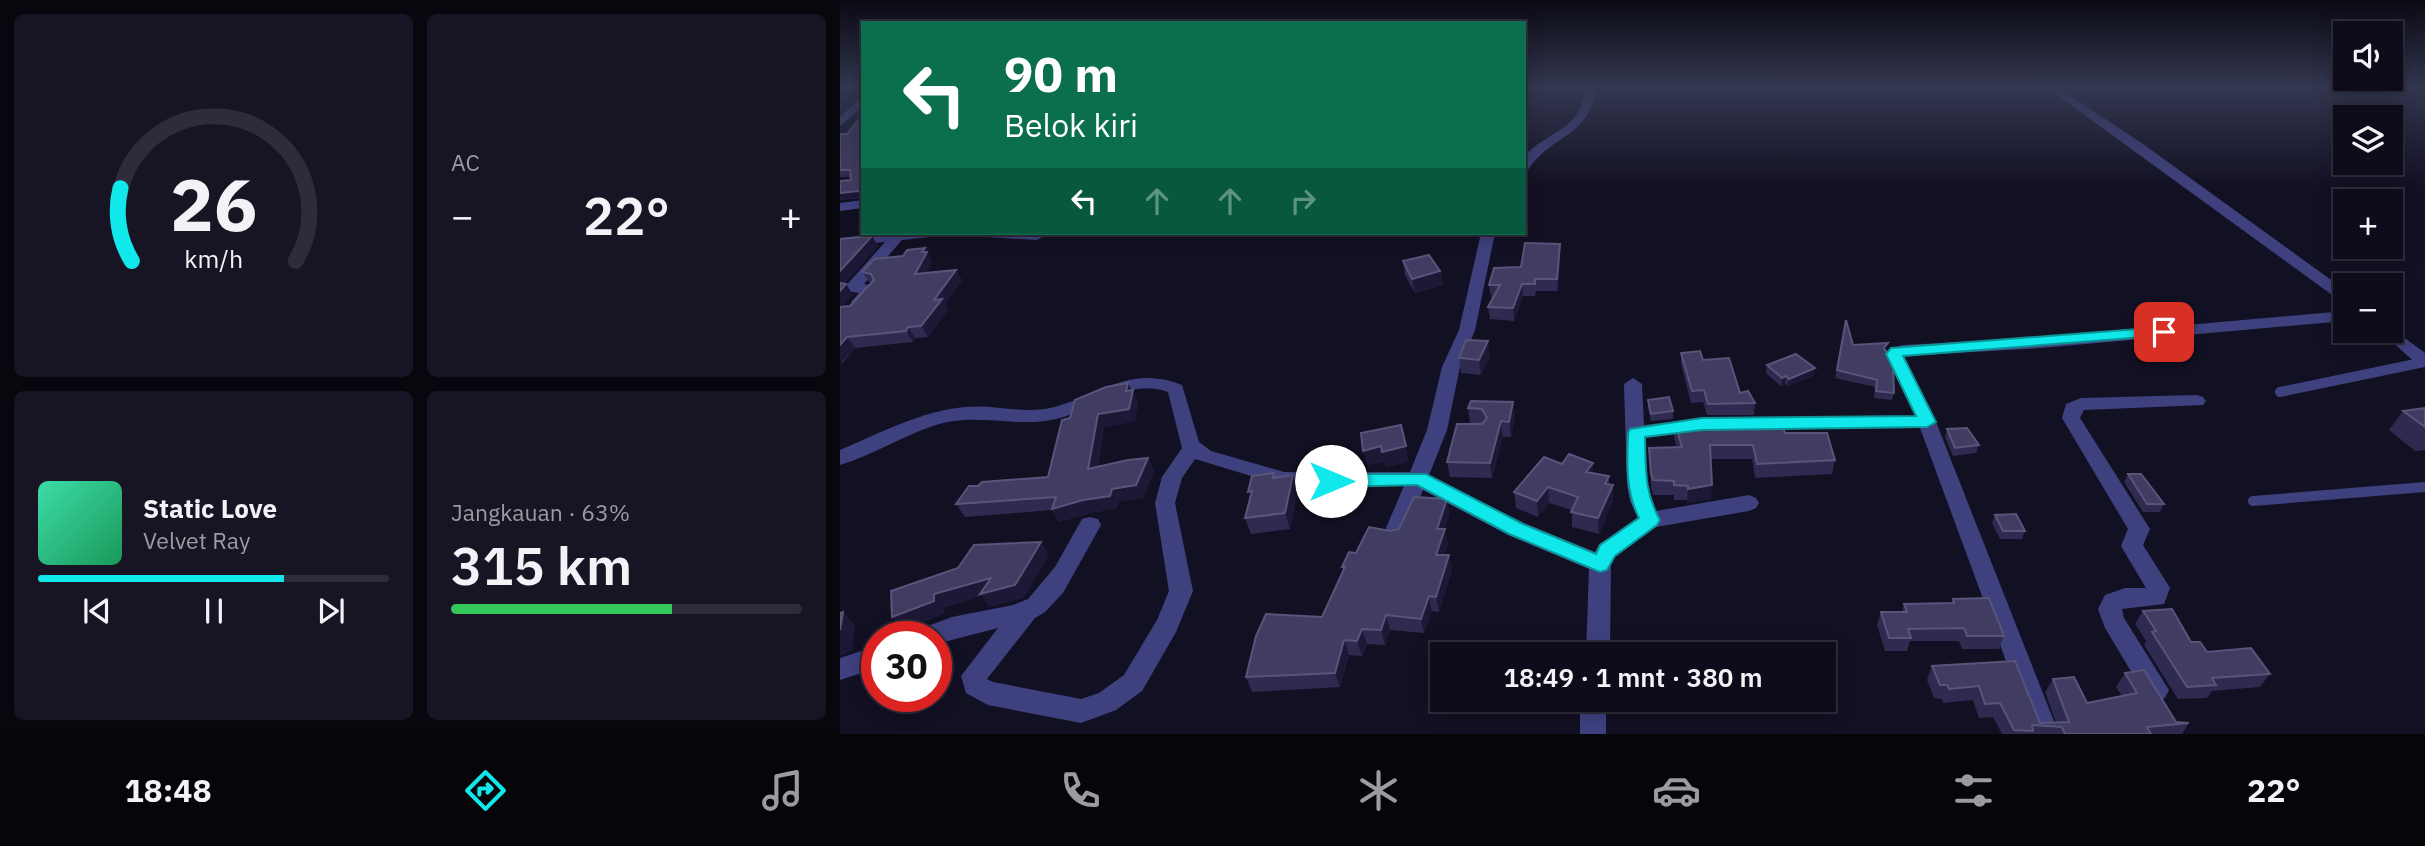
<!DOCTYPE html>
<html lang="id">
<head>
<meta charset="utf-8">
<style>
  body { margin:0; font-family:"IBM Plex Sans",sans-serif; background:#171523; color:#f1f3f6; height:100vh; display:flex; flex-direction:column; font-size:26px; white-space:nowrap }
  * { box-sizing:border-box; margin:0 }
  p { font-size:23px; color:#9b9ba2 }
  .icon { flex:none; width:38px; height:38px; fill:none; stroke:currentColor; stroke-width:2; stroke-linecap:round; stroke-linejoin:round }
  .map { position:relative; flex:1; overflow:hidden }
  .details { display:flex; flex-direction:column; gap:14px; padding:14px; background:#08070e; width:840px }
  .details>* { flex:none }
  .top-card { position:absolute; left:21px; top:21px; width:665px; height:214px; border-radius:0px; box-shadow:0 4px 18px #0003,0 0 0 2px #2e2c39; background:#0b6e4f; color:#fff; overflow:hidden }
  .tools { position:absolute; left:1493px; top:21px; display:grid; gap:14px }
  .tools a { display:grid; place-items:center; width:70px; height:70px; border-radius:0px; background:#0e0c1a; box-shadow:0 4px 18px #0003,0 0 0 2px #2e2c39; font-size:35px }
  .speed { position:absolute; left:21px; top:621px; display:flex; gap:14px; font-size:35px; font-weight:700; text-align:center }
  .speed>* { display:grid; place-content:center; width:91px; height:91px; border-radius:50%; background:#0e0c1a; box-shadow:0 4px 18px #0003,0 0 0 2px #2e2c39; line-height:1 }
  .speed .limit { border:10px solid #d22; background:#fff; color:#111 }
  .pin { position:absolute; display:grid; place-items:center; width:60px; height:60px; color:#fff; margin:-30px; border-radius:14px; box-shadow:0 4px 10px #0006 }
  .me { position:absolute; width:77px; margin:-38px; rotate:90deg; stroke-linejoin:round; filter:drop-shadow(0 0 5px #0008) }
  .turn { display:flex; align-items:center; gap:24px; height:147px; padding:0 28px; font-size:32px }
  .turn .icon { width:91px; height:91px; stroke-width:2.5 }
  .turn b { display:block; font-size:49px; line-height:60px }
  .lanes { display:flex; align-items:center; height:66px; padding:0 28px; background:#0003; justify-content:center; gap:35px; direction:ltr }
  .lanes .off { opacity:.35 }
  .big { font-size:52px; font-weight:600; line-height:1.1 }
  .details .card { flex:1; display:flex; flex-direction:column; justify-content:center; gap:10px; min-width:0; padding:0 24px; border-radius:10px; background:#171523 }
  .details .dial { align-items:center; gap:0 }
  .dial svg { height:182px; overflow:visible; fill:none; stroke:#2e2c39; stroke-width:7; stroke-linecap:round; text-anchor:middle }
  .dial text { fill:#f1f3f6; stroke:none }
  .song { display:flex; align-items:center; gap:21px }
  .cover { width:84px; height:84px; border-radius:10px; background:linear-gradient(135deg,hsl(160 70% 55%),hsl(150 70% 35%)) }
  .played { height:7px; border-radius:4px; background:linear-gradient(90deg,#11e8ec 70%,#2e2c39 70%) }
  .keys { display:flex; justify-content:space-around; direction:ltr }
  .heat { display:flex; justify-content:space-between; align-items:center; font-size:38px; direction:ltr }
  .charge { height:10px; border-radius:5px; background:linear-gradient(90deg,#34c759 63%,#2e2c39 0) }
  .details .tiles { flex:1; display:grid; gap:14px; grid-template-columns:repeat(2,1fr) }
  .trip { position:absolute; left:590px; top:642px; width:406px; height:70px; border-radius:0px; background:#0e0c1a; box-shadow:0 4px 18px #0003,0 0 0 2px #2e2c39; font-weight:600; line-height:70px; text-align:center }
  .dock { display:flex; height:112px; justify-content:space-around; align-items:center; background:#06050a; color:#9b9ba2 }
  .dock .icon { width:49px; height:49px }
  .dock .on { color:#11e8ec }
  .dock b { font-size:32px; color:#f1f3f6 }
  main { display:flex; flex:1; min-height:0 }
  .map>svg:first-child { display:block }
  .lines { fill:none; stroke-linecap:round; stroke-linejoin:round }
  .lane { stroke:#3f417f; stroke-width:10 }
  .street { fill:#3f417f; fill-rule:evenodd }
  .wall { fill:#2f2a50 }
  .shaded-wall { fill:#1c1836 }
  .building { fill:#413c62; stroke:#58547a; stroke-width:2 }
  .route { fill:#11e8ec; stroke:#0b9799; stroke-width:2 }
</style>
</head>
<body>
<main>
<section class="details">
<div class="tiles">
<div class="card dial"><svg viewBox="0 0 100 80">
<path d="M14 69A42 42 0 1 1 86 69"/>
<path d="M14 69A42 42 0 0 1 9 37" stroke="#11e8ec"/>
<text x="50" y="56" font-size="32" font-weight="700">26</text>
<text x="50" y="72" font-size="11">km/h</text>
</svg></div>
<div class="card"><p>AC</p>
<div class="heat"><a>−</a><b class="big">22°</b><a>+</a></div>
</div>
<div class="card">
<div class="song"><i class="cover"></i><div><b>Static Love</b><p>Velvet Ray</p></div></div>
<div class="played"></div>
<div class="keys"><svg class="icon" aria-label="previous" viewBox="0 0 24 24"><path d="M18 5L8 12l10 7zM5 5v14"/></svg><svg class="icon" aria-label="pause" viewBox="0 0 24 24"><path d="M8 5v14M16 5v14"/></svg><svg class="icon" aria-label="next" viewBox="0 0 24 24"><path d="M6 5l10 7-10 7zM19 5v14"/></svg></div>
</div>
<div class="card"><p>Jangkauan · 63%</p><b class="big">315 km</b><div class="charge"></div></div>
</div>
</section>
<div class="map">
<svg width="1585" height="734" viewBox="0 0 1585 734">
  <rect width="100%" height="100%" fill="#121023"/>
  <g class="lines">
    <!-- lane -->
    <path class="lane" d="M1440,392L1585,362
      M1413,501L1585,487"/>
    <!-- street -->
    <path class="street" d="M746,87H756C749,140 713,132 688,170L684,171L687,153C716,127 739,131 746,87Z
      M1206,87H1217L1303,144L1505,290V302L1499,300Z
      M23,96V106L0,126V117Z
      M23,200V208L0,211V203Z
      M50,233H97L90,237L62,240L24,284L36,286L39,289L25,305H13L11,302L19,293L7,291L4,288L45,242L0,246V238Z
      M139,233H201L204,236L197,240L146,237Z
      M641,233H655L635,330L620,367L607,430L589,475L684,523L755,552L759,545L798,517L790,501L787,485L784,384L793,378L802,384L804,425L857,419L864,421L866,425L864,429L857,431L805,438L807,485L816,511L909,495L916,498L919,503L916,508L909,511L816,527L775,557L771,564L770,654H746L749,569L668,535L583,490L565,535L562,541L554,543L546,541L543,535L564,486H444L355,459L342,478L335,503L353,591L336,632L302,691L276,710L241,723L148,705L126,693L121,676L158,628L96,644V637H74L77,630L112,617L173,605L188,599L215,567L242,519L250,517L258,519L261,525L223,593L205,612L195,618L147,679L153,682L241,699L259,693L284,675L317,620L329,591L315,503L322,477L342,448L328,392C289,377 253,410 216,419C177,428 138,413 99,424C65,434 34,455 0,465V450C40,433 81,411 125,407C154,404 183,414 210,408C261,396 288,364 342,385L359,442L371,451L444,472H570L587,430L602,367L619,330Z
      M1505,311V321L1201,348L1064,356L1096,422L1219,734H1193L1080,428L920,429L913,427L911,423L913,419L920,417L1075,416L1045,354L1062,345L1201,338Z
      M1550,327L1585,353V367L1579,366L1540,331H1550Z
      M1357,395L1363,397L1366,401L1363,405L1244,410L1240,418L1310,529L1303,545L1330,588L1324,604L1282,609L1284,618L1329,690L1325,698L1316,702L1307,698L1265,628L1258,609L1265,595L1285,588H1306L1281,546L1288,529L1222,418L1226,404L1241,398Z
      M37,646V668L0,680V658Z
      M740,700H766V734H740Z"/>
  </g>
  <!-- wall -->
  <path class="wall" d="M23,117V198L0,200V181L11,180L10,177H0V134H7Z
    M32,236L38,246L4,284H6L13,295L2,307L10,306L32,283L29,282L22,272L85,248L92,262L87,272L122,280L105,304L108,310L88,337L75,338L73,342L15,348L2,364L0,239Z
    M720,256L718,291H696L695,296H683L674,321L650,319L648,307L653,297H651L649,285L681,267Z
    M563,261L600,271L603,285L575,293L565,275Z
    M1006,320L1013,345L1046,351L1054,393L1052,400L1034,398L1035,387L995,378Z
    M841,353L863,360L900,393L915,403L914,415H867L863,402L851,403L841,364Z
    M650,356L641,375L621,373L619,358Z
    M927,365L974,376L947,386L945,384L941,386L926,373Z
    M288,383L298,402L295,421L264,427L258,467L308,458L314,471L303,498L279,501L277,508L250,513L219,522L212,510L125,517L116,504L138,486L208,477L230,418Z
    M808,400L833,411V419L811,421L808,408Z
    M673,402L675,417L671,437H663L652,478L610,477L607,462L642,424L630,423L628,408Z
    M1585,408V450L1575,451L1549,430L1563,411Z
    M835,423L945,433L995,460L992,474L915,478L912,459H871V499L847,503V500H834V495H813L811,487L809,448H837L834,437Z
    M1107,429L1139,445L1136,453L1113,456L1105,437Z
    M753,463V473L769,476V485L773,501L759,534L732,527V510L709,503L698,517L676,508L674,492L722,464Z
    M1288,474L1324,504L1320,512H1303L1284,482Z
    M436,477L458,491L450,529L411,534L405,518Z
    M610,514L604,529L608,544L604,555H609L612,570L599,612L592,611L584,633L550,630L545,645L527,644L522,656L509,655L500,687L412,692L406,677L482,617L503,571L502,567L516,553L559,529Z
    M1155,515L1185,531L1182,539H1160L1152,523Z
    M1113,599L1164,636L1159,649H1122L1119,641H1070L1067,651H1045L1037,625L1041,612H1062L1064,604L1111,603Z
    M1303,611L1367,652L1430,674L1420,687L1372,691L1367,698L1338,699L1304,645L1306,641L1295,624Z
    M1175,661L1200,723H1216L1205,692L1213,679L1247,703L1282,696L1276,687L1285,673L1336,722L1349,723L1342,734H1162L1153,717L1139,718L1133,700L1103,703L1102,699L1094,698L1087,680L1092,666Z"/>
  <!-- shaded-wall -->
  <path class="shaded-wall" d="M19,191L23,197L0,200V193Z
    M32,236L38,246L2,286L6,284L13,295L0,309V271Z
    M720,244V256L718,291L717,279Z
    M85,248L92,262L81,284L75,274Z
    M116,270L122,280L105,304L108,310L88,337L81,326L94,300Z
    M600,271L603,285L575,293L572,279Z
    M682,284L683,296L674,321L673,308Z
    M68,327L75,338L73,342L66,331Z
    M7,337L15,348L0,364V345Z
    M648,341L650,356L641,375L639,360Z
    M975,368L974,376L947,386L949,379Z
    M946,376L945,384L941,386L942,378Z
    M288,383L292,392L293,390L298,402L295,421L264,427L255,482L248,469L258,414L286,391Z
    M673,402L675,417L671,437L669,422Z
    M661,421L663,437L652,478L650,463Z
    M541,446H566L569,462L546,468L544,462L527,466L523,451Z
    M308,458L314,471L303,498L279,501L277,508L250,513L219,522L212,509L272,489Z
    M753,463V479L746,472Z
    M453,475L458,491L450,529L445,513Z
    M773,485V501L759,534L758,518Z
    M872,485L871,499L847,503L848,489Z
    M708,487L709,503L698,517L697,501Z
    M607,499L610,514L599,544L597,529Z
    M605,529L608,544L599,569L596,555Z
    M201,542L209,555L184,598L149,607L142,596L104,608V614L63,631L52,617L94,594Z
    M609,555L612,570L599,612L596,597Z
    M589,596L592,611L584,633L581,619Z
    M3,612L15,625L12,651L0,656V630Z
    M546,615L550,630L545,645L541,630Z
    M522,629L527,644L522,656L517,641Z
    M504,640L509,655L500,687L495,673Z"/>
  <!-- building -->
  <path class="building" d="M21,117H23V196L19,191L0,193V181L11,180L10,170H0V134H7Z
    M32,236L0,271V239Z
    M685,243L720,244L717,279H695V284H682L673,308L648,307L660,285H649L654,268L681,267Z
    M85,248L82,252H87L75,274L116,270L94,300L102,299L81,326L68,327L66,331L7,337L0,345V307L10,306L34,280L31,274L22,272L34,259L63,256L67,250Z
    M589,255L600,271L572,279L563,261Z
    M0,283L6,284L0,291Z
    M1006,320L1013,345L1048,343L1044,348L1053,364L1054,393L1036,391L1037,380L997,370Z
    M626,340L648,341L639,360L619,358Z
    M860,351L863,360L889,358L900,393L908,391L915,403L868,404L864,390L852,391L841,353Z
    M956,354L975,368L949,379L946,376L942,378L927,365Z
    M288,383L286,391L293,390L289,409L258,414L248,469L288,460L308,458L296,485L272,489L270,496L243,500L212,509L216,497L116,504L129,486H138L142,482L208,477L222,420L230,418L235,400L266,387Z
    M829,397L833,411L811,414L808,400Z
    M631,401L673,402L669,422L661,421L650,463L607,462L617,424H642L647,418L642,409L628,408Z
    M1585,408V427L1563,411Z
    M872,418H940L945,433H987L995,460L917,464L913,445H870L872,485L848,489V486L834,485V481L813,480L811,473L809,448L842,447L835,423Z
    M561,425L566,446L542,452L541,446L523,451L521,433Z
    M1127,428L1139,445L1115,448L1107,429Z
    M729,454L753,463L746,472L769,476L765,484L773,485L758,518L731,512L738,497L708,487L697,501L674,492L704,457L722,464Z
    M434,473L433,478L453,475L445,513L405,518L412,491L408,492L412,476Z
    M1288,474H1301L1324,504H1307Z
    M574,497L607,499L597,529H605L596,555H609L596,597L589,596L581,619L546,615L541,630L522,629L517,641L504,640L495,673L406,677L416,636L426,614L482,617L505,567H502L509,552L516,553L529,527L550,531L559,529Z
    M1176,514L1185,531H1163L1155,515Z
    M201,542L175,585L140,594L151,578L94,594V601L52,617L51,591L118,568L134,545Z
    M1149,598L1164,636H1127L1124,628L1068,629L1071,638H1049L1041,612H1067L1064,604L1114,603L1113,599Z
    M1332,609L1351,642H1360L1367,652L1411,648L1430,674L1372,678L1376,685L1347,687L1312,632L1316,631L1303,611Z
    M3,612L0,630V613Z
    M1175,661L1200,723L1229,722L1213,679L1234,677L1247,703L1297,693L1285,673L1304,670L1336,722L1349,723L1307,727L1311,734H1225L1222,727L1192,725L1193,731L1174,730L1160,703L1145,704L1139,686L1109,689L1107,685H1100L1092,666Z"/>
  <!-- sky -->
  <linearGradient id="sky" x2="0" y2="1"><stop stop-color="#0a0913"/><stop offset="0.46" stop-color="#333750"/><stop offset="1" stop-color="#333750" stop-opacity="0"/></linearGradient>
  <rect width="1585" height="189" fill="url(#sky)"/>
  <!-- route -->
  <path class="route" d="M1324,327L1330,328L1332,332L1330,335L1063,356L1096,422L1087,427L862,430L805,437C806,470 804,491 820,520L817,525L775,556L767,570L760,572L669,534L577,485L491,487L484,485L481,481L484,476L491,474H586L683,524L756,554L760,545L799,518C785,490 787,463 788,433L790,429L862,418L1076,416L1046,354L1051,348Z"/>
</svg>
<div class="tools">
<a><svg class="icon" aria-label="sound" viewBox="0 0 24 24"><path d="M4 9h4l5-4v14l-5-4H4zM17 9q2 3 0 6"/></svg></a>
<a><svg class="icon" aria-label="layers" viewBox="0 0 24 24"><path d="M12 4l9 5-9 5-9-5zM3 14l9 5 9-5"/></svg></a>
<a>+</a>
<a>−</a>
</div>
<div class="speed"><div class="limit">30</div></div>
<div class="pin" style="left:1324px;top:332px;background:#d93025"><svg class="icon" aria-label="arrive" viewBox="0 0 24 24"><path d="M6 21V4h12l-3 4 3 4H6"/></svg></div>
<svg class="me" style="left:491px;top:481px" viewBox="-20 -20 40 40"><circle r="19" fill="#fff"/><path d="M0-13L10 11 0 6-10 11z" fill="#11e8ec"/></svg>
<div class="trip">18:49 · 1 mnt · 380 m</div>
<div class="top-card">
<div class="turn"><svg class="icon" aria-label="left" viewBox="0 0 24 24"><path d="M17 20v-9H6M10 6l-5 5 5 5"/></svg><div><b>90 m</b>Belok kiri</div></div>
<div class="lanes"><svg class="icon" aria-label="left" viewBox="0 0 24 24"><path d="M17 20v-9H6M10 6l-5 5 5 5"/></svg><svg class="icon off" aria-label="ahead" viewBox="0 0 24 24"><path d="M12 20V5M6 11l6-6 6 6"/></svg><svg class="icon off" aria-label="ahead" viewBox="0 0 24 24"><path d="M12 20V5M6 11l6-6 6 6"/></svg><svg class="icon off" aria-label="right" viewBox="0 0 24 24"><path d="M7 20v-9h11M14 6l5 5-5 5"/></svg></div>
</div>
</div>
</main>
<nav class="dock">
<b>18:48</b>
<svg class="icon on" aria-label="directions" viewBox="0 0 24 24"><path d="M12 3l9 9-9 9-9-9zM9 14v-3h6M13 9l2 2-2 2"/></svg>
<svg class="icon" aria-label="music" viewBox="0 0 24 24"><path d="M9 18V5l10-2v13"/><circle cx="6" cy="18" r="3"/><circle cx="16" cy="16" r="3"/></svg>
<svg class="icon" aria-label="phone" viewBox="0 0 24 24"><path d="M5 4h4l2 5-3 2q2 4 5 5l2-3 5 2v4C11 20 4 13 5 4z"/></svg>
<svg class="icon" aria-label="climate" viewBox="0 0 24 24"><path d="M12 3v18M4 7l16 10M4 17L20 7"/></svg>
<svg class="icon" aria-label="car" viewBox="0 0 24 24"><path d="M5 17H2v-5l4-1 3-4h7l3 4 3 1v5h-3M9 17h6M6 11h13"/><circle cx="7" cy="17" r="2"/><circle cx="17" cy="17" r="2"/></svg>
<svg class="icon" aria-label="filters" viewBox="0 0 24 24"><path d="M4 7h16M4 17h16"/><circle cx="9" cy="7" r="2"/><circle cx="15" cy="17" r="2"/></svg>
<b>22°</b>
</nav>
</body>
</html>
